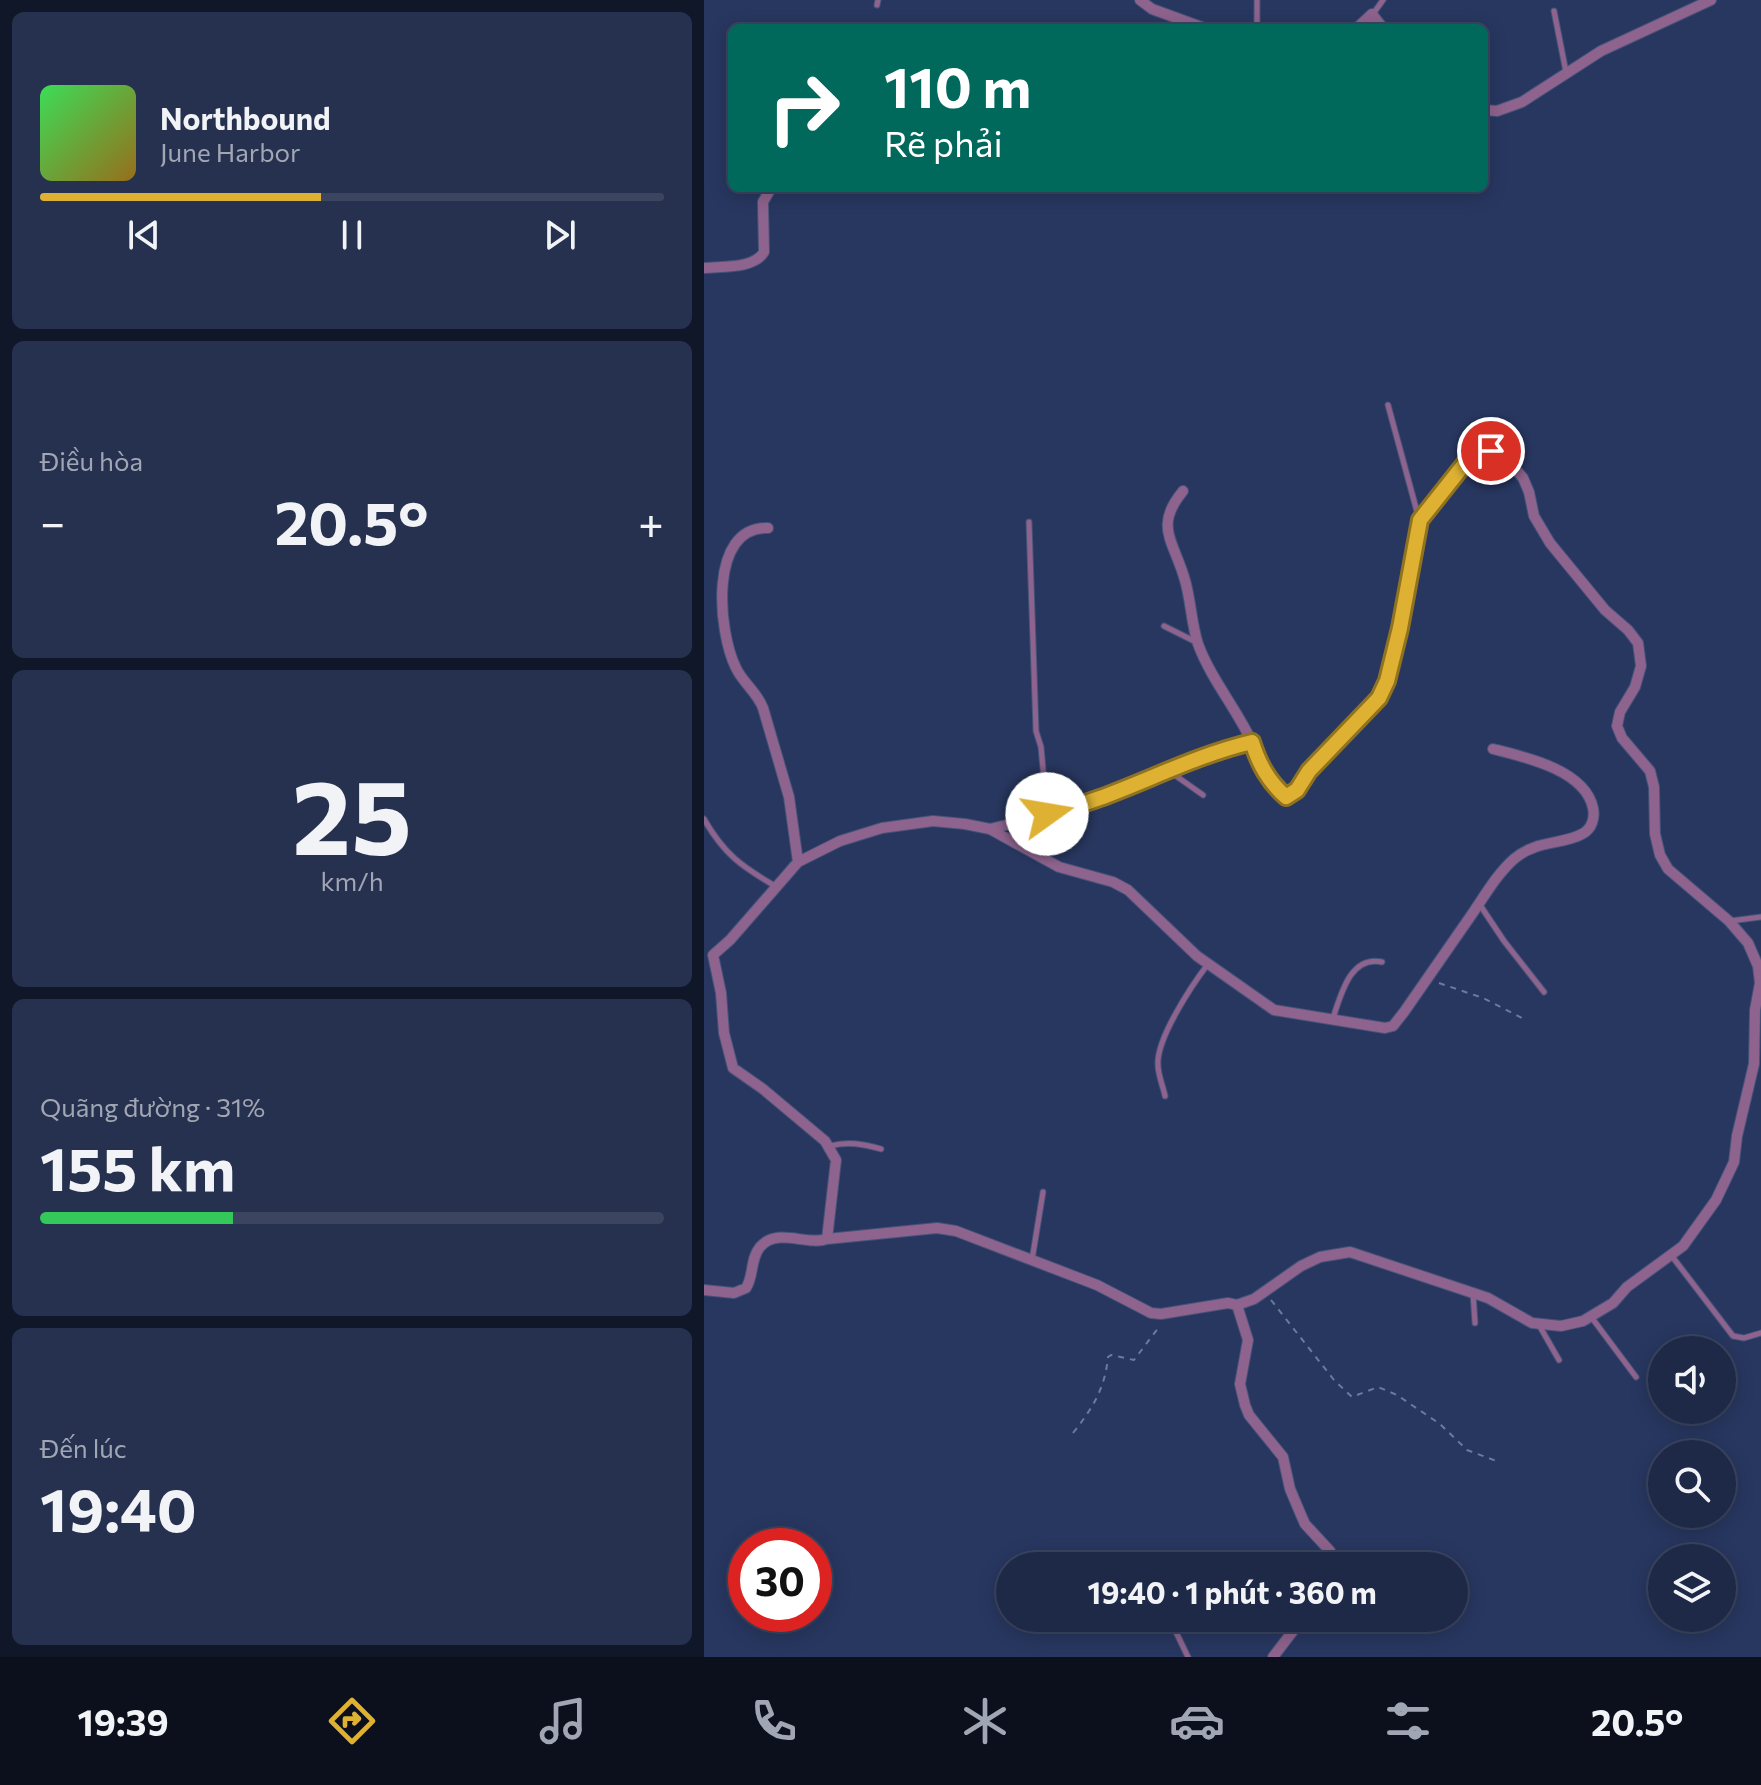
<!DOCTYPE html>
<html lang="vi">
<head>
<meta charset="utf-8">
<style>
  body { margin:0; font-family:Commissioner,sans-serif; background:#26314f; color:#f1f3f6; height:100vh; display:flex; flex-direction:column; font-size:30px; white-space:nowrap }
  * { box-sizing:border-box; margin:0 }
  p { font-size:26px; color:#a1a6b4 }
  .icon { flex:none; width:44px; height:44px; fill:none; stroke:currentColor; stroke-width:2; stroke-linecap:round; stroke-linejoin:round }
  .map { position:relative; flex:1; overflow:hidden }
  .drawer { display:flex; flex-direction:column; gap:12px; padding:12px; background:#101728; width:704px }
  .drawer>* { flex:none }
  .guide { position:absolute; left:24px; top:24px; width:760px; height:168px; border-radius:12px; box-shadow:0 4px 20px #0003,0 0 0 2px #3c4560; background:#00695c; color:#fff; overflow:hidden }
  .fabs { position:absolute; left:944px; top:1336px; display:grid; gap:16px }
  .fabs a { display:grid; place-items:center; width:88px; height:88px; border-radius:50%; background:#1e2948; box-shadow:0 4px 20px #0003,0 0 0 2px #3c4560; font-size:40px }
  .speed { position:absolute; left:24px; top:1528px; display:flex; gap:16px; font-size:40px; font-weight:700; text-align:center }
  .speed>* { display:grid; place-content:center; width:104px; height:104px; border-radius:50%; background:#1e2948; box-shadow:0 4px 20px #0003,0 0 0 2px #3c4560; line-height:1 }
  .speed .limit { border:12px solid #d22; background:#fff; color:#111 }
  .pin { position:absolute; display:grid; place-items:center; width:68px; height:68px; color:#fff; margin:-34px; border:4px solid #fff; border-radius:50%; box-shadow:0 2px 8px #0007 }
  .me { position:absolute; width:88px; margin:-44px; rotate:77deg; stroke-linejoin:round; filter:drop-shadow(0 0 6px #0008) }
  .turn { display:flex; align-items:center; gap:28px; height:168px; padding:0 24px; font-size:36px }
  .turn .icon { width:104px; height:104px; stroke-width:2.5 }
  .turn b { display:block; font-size:56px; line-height:68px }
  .big { font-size:60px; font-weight:700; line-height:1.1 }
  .drawer .card { flex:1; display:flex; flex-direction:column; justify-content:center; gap:12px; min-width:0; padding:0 28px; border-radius:12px; background:#26314f }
  .drawer .dial { align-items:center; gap:0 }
  .dial b { font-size:104px; line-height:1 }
  .song { display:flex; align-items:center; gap:24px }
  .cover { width:96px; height:96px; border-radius:12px; background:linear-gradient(135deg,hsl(130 70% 55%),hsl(40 70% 35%)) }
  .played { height:8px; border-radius:4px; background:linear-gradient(90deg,#deb133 45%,#3c4560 45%) }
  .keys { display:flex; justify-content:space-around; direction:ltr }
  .heat { display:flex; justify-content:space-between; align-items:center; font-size:44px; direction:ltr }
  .charge { height:12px; border-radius:6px; background:linear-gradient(90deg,#34c759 31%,#3c4560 0) }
  .trip { position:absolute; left:292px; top:1552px; width:472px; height:80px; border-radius:40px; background:#1e2948; box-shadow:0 4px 20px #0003,0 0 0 2px #3c4560; font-weight:700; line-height:80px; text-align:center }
  .dock { display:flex; height:128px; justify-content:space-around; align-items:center; background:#0c101d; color:#a1a6b4 }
  .dock .icon { width:56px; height:56px }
  .dock .active { color:#deb133 }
  .dock b { font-size:36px; color:#f1f3f6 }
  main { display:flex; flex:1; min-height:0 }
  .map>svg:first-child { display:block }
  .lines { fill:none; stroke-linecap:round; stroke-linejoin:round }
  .lane-casing { stroke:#455379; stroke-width:7 }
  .street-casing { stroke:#455379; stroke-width:12 }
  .path { stroke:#6d7a9b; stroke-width:2; stroke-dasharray:6 6; stroke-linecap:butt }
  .lane { stroke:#8e638d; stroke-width:5 }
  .street { stroke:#8e638d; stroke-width:10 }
  .route-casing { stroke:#907321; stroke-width:20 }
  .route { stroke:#deb133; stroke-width:14 }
</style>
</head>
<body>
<main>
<section class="drawer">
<div class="card">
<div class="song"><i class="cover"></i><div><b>Northbound</b><p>June Harbor</p></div></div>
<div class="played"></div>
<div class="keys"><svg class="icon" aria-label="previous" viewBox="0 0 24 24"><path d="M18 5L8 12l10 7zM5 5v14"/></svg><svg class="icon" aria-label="pause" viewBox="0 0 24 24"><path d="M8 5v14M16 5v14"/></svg><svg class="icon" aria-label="next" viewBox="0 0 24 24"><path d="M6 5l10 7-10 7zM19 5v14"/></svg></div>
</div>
<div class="card"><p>Điều hòa</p>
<div class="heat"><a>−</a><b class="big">20.5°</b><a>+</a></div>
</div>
<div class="card dial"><b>25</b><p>km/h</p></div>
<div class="card"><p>Quãng đường · 31%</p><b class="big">155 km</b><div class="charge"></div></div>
<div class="card"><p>Đến lúc</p><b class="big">19:40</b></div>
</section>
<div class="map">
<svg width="1057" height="1657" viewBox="0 0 1057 1657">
  <rect width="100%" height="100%" fill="#283760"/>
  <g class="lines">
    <defs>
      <path id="lane" d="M173,5L174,0
        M850,11L862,72
        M669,14L679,0
        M553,28V0
        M684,405L715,519
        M325,522L332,731L337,747L343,813
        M460,626L492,642
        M465,771L499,795
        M0,819C20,854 37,866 71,886
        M776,905L800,941L840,992
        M1026,921L1057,917
        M629,1018C637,995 646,955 678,962
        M461,1096C459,1086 454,1075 454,1065C452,1039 488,985 504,964
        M126,1146C144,1141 159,1144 177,1149
        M967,1255L1029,1336L1040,1338L1057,1333
        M328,1260L339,1192
        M769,1293L771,1323
        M888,1318L932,1377
        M835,1325L855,1360
        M472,1632L484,1657"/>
      <path id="street" d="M436,0L448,9L500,28
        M653,28L668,14L679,28
        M780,110L793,111L818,102L897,51L1007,0
        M0,268C18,266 50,269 60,252L59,202L67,188
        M479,491C450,526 469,540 480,577C487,598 487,623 494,644C507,679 532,708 548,742
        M64,528C4,526 14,632 32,668C39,683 53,692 59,708L85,797L94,862
        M286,829L379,806L503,753L548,742C555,764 563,782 582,797L593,790L605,771L675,698L683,681L696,628L716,520L762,462L787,451L802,458L819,478L825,492L830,516L846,543L901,610L924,630L934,643L937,666L931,687L916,712L913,726L918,738L946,771L950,787L951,834L956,855L964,869L1025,921L1044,943L1054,966L1056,983L1051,1010L1050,1064L1033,1136L1030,1162L1012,1200L979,1246L923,1287L909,1303L879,1321L857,1326L828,1323L784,1298L646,1252L616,1257L597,1266L550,1299L533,1305L524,1303L457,1314L447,1313L393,1285L252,1231L233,1228L123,1239L132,1160L121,1141L59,1089L29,1068L20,1033L17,993L9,955L26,940L94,862L136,841L178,828L229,821L261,824L286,829L355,867L409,882L424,890L493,956L570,1010L681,1028L689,1026L700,1012C722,980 744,949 766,917C780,897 792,875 810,859C832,840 858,845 878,834C888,829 891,818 889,808C881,770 821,757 789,749
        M0,1290L30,1293L42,1288C50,1276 46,1259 56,1247C73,1227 102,1246 123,1239
        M533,1305L544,1340L536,1384L541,1405L545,1415L579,1457L586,1489L597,1515L601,1524L626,1551L628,1566
        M569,1657L599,1618"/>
    </defs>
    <!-- lane casing -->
    <use href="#lane" class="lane-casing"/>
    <!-- street casing -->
    <use href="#street" class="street-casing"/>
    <!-- path -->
    <path class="path" d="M735,983L779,998L818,1018
      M567,1300L630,1380L648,1397L674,1387L693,1395L736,1424L763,1450L795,1462
      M369,1433C388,1409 401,1389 404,1357L407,1355L430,1360L455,1327"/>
    <!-- lane -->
    <use href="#lane" class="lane"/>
    <!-- street -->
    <use href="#street" class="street"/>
  </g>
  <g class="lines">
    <defs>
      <path id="route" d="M343,814C414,798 476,759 548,742C555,764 564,781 582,797L593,790L605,771L675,698L683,681L696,628L716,520L762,462L787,451"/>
    </defs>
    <!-- route casing -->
    <use href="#route" class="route-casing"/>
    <!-- route -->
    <use href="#route" class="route"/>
  </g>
</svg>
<div class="fabs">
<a><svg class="icon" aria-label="sound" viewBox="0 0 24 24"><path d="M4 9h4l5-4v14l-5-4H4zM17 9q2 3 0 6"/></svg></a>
<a><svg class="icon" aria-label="search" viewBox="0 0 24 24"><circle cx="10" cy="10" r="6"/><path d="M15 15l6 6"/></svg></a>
<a><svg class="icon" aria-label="layers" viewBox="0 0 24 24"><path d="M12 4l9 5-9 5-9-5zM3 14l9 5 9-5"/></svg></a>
</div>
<div class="speed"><div class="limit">30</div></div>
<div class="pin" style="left:787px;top:451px;background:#d93025"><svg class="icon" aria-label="arrive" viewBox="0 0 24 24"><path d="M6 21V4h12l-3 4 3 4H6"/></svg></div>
<svg class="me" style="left:343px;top:814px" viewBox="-20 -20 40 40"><circle r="19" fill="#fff"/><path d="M0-13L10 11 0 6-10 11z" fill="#deb133"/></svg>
<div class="trip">19:40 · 1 phút · 360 m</div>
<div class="guide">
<div class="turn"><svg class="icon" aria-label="right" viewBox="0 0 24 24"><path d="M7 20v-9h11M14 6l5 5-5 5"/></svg><div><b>110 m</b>Rẽ phải</div></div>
</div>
</div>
</main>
<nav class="dock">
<b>19:39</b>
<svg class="icon active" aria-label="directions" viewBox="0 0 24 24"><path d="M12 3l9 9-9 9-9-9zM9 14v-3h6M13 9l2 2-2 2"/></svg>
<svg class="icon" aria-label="music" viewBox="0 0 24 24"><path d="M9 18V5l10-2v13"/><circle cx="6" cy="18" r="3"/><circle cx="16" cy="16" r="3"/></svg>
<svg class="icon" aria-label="phone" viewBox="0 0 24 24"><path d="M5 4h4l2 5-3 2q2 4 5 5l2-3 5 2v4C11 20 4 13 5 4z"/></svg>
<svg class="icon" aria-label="climate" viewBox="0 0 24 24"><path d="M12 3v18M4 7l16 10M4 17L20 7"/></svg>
<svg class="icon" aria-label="car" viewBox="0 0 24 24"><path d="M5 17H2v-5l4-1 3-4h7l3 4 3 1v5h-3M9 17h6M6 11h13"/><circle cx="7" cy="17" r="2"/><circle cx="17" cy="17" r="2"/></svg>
<svg class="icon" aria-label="filters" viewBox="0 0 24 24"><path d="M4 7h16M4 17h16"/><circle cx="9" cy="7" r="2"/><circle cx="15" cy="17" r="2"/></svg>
<b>20.5°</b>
</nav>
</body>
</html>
